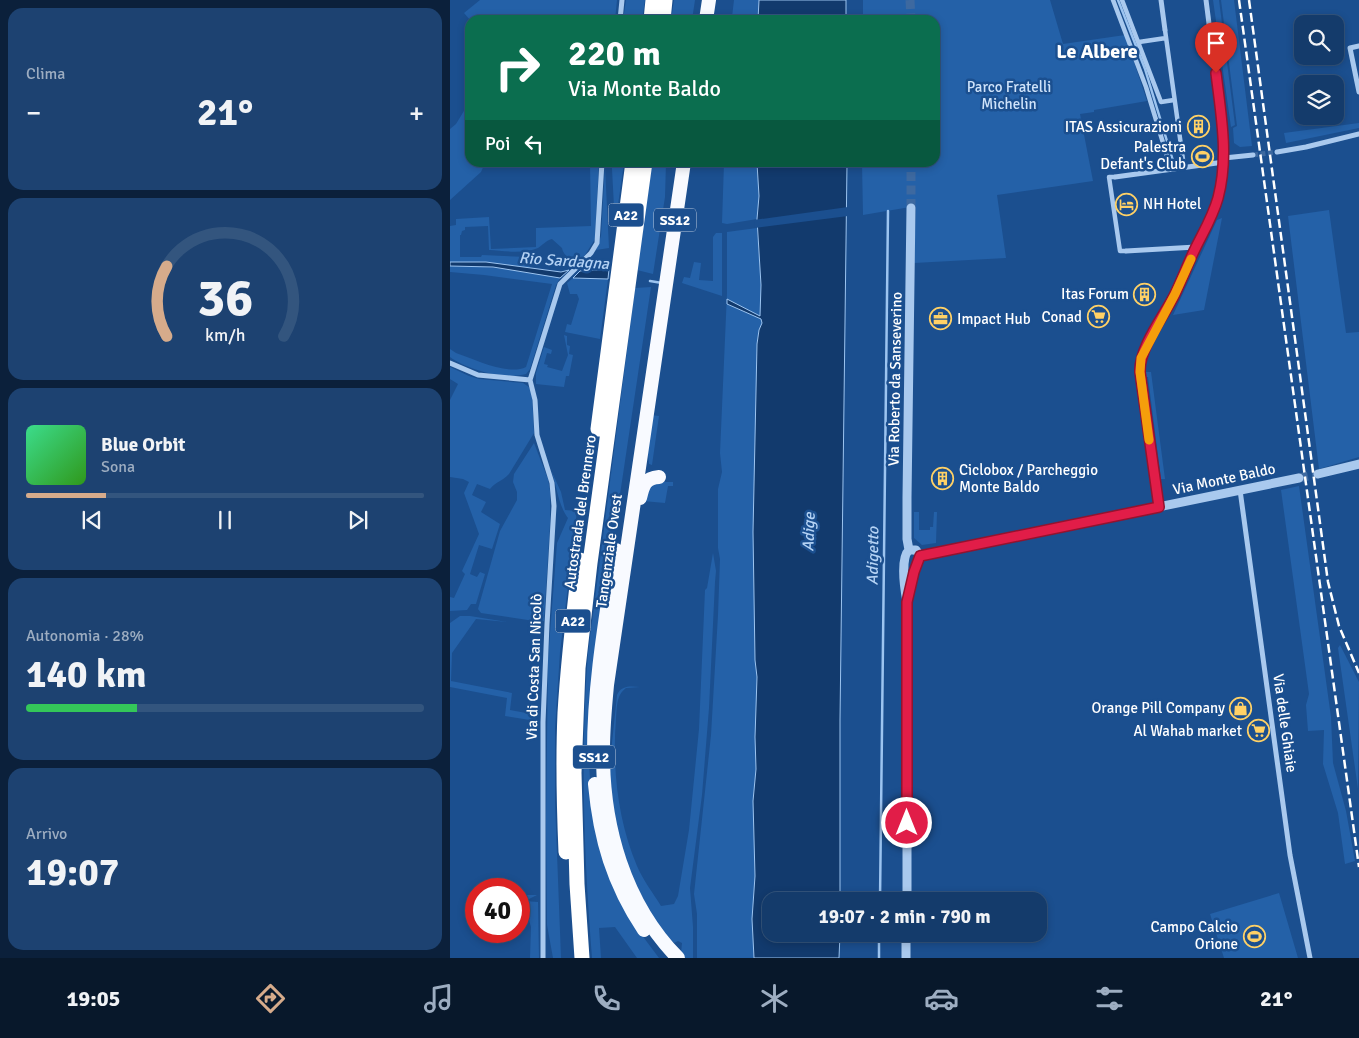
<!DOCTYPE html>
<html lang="it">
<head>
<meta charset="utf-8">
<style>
  body { margin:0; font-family:Signika,sans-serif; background:#1d4271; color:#f1f3f6; height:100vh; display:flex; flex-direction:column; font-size:19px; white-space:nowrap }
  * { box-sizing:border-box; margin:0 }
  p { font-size:16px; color:#9dadc1 }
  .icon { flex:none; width:28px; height:28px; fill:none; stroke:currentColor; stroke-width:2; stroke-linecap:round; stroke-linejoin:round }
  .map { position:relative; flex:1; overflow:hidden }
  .side { display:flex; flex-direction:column; gap:8px; padding:8px; background:#0b203b; width:450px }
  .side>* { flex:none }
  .banner { position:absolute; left:15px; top:15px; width:475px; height:152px; border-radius:15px; box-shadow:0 2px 8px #0003,0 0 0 1px #33557e; background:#0b6e4f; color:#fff; overflow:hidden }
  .controls { position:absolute; left:844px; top:15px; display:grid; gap:10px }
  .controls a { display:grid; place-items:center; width:50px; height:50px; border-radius:10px; background:#143b6b; box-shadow:0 2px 8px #0003,0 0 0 1px #33557e; font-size:25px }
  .speed { position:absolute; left:15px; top:878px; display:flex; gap:10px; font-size:25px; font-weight:700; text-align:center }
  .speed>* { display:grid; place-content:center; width:65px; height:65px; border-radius:50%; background:#143b6b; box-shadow:0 2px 8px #0003,0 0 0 1px #33557e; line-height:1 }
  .speed .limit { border:8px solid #d22; background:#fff; color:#111 }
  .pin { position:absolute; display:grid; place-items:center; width:42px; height:42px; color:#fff; margin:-51px -21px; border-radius:50% 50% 50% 0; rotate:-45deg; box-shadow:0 0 5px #0007 }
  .pin .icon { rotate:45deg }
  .me { position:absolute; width:55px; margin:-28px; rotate:0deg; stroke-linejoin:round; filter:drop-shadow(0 0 4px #0008) }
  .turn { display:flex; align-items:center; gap:18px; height:105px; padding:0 20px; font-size:22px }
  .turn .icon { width:65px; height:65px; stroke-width:2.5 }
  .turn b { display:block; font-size:35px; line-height:42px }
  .then { display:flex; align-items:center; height:48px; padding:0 20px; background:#0003; gap:10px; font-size:19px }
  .big { font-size:38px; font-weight:700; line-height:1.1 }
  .side .tile { flex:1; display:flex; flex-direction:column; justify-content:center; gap:8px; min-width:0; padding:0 18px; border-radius:15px; background:#1d4271 }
  .side .dial { align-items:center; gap:0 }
  .dial svg { height:130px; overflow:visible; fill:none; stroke:#33557e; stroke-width:7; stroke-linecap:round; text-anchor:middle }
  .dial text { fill:#f1f3f6; stroke:none }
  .song { display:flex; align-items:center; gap:15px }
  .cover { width:60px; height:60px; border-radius:8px; background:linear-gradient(135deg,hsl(150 70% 55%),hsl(110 70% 35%)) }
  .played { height:5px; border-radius:2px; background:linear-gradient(90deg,#d6ab8b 20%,#33557e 20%) }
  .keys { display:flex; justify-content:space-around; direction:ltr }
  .heat { display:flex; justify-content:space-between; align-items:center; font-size:28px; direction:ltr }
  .charge { height:8px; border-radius:4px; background:linear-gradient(90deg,#34c759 28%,#33557e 0) }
  .trip { position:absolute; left:312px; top:892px; width:285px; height:50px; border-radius:15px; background:#143b6b; box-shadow:0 2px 8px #0003,0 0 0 1px #33557e; font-weight:700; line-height:50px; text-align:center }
  .tab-bar { display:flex; height:80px; justify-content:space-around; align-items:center; background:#08182b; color:#9dadc1 }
  .tab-bar .icon { width:35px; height:35px }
  .tab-bar .selected { color:#d6ab8b }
  .tab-bar b { font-size:22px; color:#f1f3f6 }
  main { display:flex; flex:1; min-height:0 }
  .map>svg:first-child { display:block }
  .green { fill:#2461a8 }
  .water { fill:#123a6d; stroke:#9cc4f0 }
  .pier { fill:#1b4f8f }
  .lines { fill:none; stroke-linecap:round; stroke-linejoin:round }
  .stream { stroke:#9cc4f0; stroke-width:2.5 }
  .minor-tunnel { stroke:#3d69a0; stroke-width:5; stroke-dasharray:5 2.5; stroke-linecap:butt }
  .tertiary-tunnel { stroke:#3d69a0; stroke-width:9; stroke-dasharray:9 4.5; stroke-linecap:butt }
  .pedestrian { stroke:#a9c9ee; stroke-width:4.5 }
  .minor { stroke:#a9c9ee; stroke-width:5 }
  .tertiary { stroke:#a9c9ee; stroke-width:9 }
  .trunk { stroke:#f8faff; stroke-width:14 }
  .motorway { stroke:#fff; stroke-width:15 }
  .rail { stroke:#fff; stroke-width:2.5; stroke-dasharray:9 4; stroke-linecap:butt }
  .route-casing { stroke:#92132f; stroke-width:12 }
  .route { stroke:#e11d48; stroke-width:9 }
  .slow { stroke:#f59e0b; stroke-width:9 }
  .labels { text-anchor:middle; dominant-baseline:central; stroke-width:5; stroke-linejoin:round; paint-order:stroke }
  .shield { fill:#1b4f8f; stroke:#bbcadd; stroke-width:1 }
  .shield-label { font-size:14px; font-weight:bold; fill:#fff }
  .park-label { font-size:15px; fill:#cfe3fa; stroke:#1b4f8f }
  .poi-label { font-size:15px; fill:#fff; stroke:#1b4f8f; text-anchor:end }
  .street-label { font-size:15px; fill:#fff; stroke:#1b4f8f }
  .water-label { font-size:16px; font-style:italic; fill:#b5d3f5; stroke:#1b4f8f }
  .district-label { font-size:20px; font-weight:bold; fill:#fff; stroke:#1b4f8f }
</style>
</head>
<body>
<main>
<section class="side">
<div class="tile"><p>Clima</p>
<div class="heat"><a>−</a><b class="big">21°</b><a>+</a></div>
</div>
<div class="tile dial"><svg viewBox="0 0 100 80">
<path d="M14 69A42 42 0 1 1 86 69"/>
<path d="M14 69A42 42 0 0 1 14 26" stroke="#d6ab8b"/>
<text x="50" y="56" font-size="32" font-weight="700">36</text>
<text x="50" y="72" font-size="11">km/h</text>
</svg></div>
<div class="tile">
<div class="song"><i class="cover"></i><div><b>Blue Orbit</b><p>Sona</p></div></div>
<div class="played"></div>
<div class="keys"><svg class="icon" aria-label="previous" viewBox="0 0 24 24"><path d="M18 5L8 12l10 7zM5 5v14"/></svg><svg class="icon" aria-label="pause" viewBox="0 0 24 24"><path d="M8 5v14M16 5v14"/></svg><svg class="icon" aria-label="next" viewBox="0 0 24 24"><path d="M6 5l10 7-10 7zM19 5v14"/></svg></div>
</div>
<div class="tile"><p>Autonomia · 28%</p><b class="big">140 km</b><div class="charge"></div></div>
<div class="tile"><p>Arrivo</p><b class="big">19:07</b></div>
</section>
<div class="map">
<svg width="909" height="958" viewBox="0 0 909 958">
  <rect width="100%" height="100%" fill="#1b4f8f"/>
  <!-- green -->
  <path class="green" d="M30,0H167L165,20H20L14,13Z
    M176,0H195L192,20H173Z
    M224,0H245L242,20H221Z
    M284,0H309L308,20H267V14L282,17Z
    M413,0H600L613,44L675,35L697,101L644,110V112L630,114L643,181L547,195L556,258L464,263L466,206L413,215L412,163L485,162V20H413Z
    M763,0H769L785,125L781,127Z
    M771,0H784L802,146L790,147L784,143L783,128L787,126Z
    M20,101V162L35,163L31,172L0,200V129L6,124Z
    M909,123V128L836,143L834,133Z
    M140,163H149L145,239L135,255L126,263C121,260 113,255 112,248L102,239C95,241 93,245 88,248C74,254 54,251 39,250L38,226L15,227V230L12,231L11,235H10V257H31L32,255L77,257L80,268L36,262H0V226L6,225V219L39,217L41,249L86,247V228L141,226Z
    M162,163H174L165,226L162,169Z
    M202,163H216L215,197L203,274L187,270Z
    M274,163H307L309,196L307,219L277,224L272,223Z
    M155,167L159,248L146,250L151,236Z
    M879,210L896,333L909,332V457L869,469L838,216Z
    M772,218L754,310L723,315L767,220Z
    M307,228L311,285V317L312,324L309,330L307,344L303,527L305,660L307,677L306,769L303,801L305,876L302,919L304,958H247V914L244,894L261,735L268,615L270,559L268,548V489L272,472L270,453L277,293V232Z
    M266,233H272V296L232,283L234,277L240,278L244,262L251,263L249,280L263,281V237Z
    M12,265L76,271L110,278L106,285L80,369L76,374C54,380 18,370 0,357V349L6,353C24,359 58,376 76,367L102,284L34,275L0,272V266Z
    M123,278L158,279L150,339L115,332L117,324L121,325L129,299L127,294H120L117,283Z
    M201,287L162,548L139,714V763L141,794L191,934L209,958H187L165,927L149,928L151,958H142C134,856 130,755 138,653L185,288Z
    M114,335L117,336V345L120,346L119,354L123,355L119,376H116L114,387L86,384V373L94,347L102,350L101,354L97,353L94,364L98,365L97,367L112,371L118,355Z
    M0,367L19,376L29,379L73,383L79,387L82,393L84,433L59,474C53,481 45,482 40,489L27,484L22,495L36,502L31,512L50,524L42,549L29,545L20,574L27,577L30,572L35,574L26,604H21L17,610L0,611V597L4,598L15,574L12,571L29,534L14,493L19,482L13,479L0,477V400L8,384L0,379Z
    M695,372H701L715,479H711L698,377H696Z
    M201,415L209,416L202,465L199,464L197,443Z
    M84,443L98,479L100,491V524L94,621L91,622L31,613L28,609L50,531L67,500V492L63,482L64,474Z
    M101,470L111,492L115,510L127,511L110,652L105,729V801L111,958H103L97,925L96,821L98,659L107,543L118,518C108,505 107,486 101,470Z
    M207,482H223V486H218L215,503L193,501L194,490Z
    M849,486L881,717L883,763L896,811L905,861L895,864L888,813L873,764L874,730L858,731L856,705L859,694L831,490Z
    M464,512H469V530H480V527H483L484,512H487L486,543L472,545L464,538Z
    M263,553L266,571L265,582L259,708L252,795L240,888L243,927V958H235L231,953L232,943L228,941L224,943L205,922L172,858L158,781L167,695C171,685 181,686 190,687L176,688C166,695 167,708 166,719C162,769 168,821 187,866C193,880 203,893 211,906L224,904L228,896L239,830L249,729L255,590L257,588Z
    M10,616H20L57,622L26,619L2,653L1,681L62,693L60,710L87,715L86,721L55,716L57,698L0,687V623Z
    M890,645L909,682L908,789L888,648Z
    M829,893L848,958H774L760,914Z
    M69,895H87L75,901L88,902L89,958H80L81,927L74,902L69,901Z"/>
  <!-- water -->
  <path class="water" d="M309,0H396V20H308Z
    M307,163H397L390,720V901H321V934H390L389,958H304L302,919L305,876L303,801L306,769L305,737L307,677L305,660L303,532L307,344L309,330L312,323L311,319L277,304V299L310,316L311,285L307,219L309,196Z
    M0,262H36L111,272L119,270L110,278L43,267L0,266Z
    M159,269L158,279L123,278L130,271Z"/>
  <!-- pier -->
  <path class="pier" d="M398,207V216L305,228L304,220Z"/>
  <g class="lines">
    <!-- stream -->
    <path class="stream" d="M668,0L695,69L724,164
      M200,281L212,283
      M430,901L438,211
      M429,958V934"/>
    <!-- minor-tunnel -->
    <path class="minor-tunnel" d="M803,155L827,152"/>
    <!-- tertiary-tunnel -->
    <path class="tertiary-tunnel" d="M460,0L461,20
      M461,208V162
      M849,478L868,474"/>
    <!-- pedestrian -->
    <path class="pedestrian" d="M663,0L696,87L721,169
      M672,0L711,102L724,100
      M715,30L734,167
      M689,42L716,38
      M665,177H659L670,251H676"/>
    <!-- minor -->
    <path class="minor" d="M711,0L715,30
      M170,20L172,0
      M909,46L900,48L909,92
      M827,152L856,147L909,134
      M774,158L803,155
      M665,177L774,162
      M676,251L746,247
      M0,363L28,375L80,380
      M790,490L840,855L860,958
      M709,507L690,372V362L695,349L725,294L759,222L767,200L772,177L773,134L756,0
      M93,958V722L97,624L104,506L102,483L87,435L85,400L80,380L110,284L141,253L147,243L152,162"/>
    <!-- tertiary -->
    <path class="tertiary" d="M868,474L909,464
      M470,556L849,478
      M458,600L464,572L470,556L466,550H459
      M457,901V602C455,591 450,558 459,550L457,539V498L461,208
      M456,958V934"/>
    <!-- trunk -->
    <path class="trunk" d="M256,20L259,0
      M190,498C193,485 195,478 209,477
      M144,752C144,684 156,617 166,550
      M145,784C150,839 163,883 194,930
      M228,958C174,903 152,825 153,749C153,728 155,706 157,685L234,162"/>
    <!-- motorway -->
    <path class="motorway" d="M201,20L203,0
      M213,20L215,0
      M148,429L183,162
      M116,852C114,805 113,759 115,713C118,662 124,611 130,560
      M132,958L127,884L124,773L128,668L140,563L195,162"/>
    <!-- rail -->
    <path class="rail" d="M789,0L909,867
      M799,0L878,582L889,626L909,673"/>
  </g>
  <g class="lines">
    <defs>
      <path id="route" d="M457,823V602L464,572L470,556L709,507L690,372C689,348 713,317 724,296C732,280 738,263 746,247C754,231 763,216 768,198C779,157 771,115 766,73"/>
    </defs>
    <!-- route casing -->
    <use href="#route" class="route-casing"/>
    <!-- route -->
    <use href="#route" class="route"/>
    <!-- slow -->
    <path class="slow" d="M699,440L690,372L691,358L725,294L741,259"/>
  </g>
  <!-- icons -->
  <defs>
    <symbol id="building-ring" viewBox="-11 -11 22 22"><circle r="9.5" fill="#1b4f8f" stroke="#ffd166" stroke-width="1.5"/><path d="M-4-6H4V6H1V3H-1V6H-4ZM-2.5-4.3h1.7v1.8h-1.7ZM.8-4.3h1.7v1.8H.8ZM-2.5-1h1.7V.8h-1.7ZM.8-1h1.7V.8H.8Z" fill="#ffd166"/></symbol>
    <symbol id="stadium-ring" viewBox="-11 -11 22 22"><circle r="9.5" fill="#1b4f8f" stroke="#ffd166" stroke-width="1.5"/><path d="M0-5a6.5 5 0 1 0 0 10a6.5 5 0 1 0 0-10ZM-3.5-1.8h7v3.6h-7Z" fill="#ffd166"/></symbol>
    <symbol id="hotel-ring" viewBox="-11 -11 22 22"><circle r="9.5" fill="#1b4f8f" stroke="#ffd166" stroke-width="1.5"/><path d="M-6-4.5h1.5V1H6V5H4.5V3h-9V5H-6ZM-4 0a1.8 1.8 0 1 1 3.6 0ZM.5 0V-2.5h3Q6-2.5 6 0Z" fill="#ffd166"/></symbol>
    <symbol id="supermarket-ring" viewBox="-11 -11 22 22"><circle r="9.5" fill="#1b4f8f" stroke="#ffd166" stroke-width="1.5"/><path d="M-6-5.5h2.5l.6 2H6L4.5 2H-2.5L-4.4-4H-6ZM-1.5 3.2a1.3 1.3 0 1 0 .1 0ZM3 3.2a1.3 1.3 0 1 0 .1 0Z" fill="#ffd166"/></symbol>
    <symbol id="office-ring" viewBox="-11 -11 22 22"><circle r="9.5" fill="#1b4f8f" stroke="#ffd166" stroke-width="1.5"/><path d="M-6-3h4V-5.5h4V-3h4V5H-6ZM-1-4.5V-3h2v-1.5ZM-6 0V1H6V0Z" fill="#ffd166"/></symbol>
    <symbol id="shop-ring" viewBox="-11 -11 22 22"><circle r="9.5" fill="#1b4f8f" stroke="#ffd166" stroke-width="1.5"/><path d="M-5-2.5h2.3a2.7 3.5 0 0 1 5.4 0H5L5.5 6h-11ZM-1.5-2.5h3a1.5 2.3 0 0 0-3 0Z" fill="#ffd166"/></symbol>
  </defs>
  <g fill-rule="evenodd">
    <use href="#building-ring" x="736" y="114" width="25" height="25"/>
    <use href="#stadium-ring" x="740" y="144" width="25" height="25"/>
    <use href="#hotel-ring" x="664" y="192" width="25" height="25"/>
    <use href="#building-ring" x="682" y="282" width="25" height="25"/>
    <use href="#supermarket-ring" x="636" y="304" width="25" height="25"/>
    <use href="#office-ring" x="478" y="306" width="25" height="25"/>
    <use href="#building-ring" x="480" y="466" width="25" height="25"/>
    <use href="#shop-ring" x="778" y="696" width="25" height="25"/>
    <use href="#supermarket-ring" x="796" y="718" width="25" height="25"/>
    <use href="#stadium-ring" x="792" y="924" width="25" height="25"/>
  </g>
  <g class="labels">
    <!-- shield labels -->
    <g class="shield">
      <rect x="158.5" y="203.5" width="35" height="23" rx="4"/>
      <rect x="204" y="208.5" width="42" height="23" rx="4"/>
      <rect x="105.5" y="609.5" width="35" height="23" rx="4"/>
      <rect x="123" y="745.5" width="42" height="23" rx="4"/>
    </g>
    <g class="shield-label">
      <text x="176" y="215">A22</text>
      <text x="225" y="220">SS12</text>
      <text x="123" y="621">A22</text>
      <text x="144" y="757">SS12</text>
    </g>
    <!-- park labels -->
    <g class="park-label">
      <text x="559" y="87">Parco Fratelli<tspan x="559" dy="17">Michelin</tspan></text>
    </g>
    <!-- poi labels -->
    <g class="poi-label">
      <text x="732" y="127">ITAS Assicurazioni</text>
      <text x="736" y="147">Palestra<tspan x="736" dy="17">Defant's Club</tspan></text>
      <text x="693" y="204" text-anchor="start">NH Hotel</text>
      <text x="679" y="294">Itas Forum</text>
      <text x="632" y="317">Conad</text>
      <text x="507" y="319" text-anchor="start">Impact Hub</text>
      <text x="509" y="470" text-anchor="start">Ciclobox / Parcheggio<tspan x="509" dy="17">Monte Baldo</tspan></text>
      <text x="775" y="708">Orange Pill Company</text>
      <text x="792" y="731">Al Wahab market</text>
      <text x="788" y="927">Campo Calcio<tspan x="788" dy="17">Orione</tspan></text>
    </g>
    <!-- street labels -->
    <g class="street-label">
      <text transform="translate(445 379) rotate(-89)">Via Roberto da Sanseverino</text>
      <text transform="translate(774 479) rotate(-12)">Via Monte Baldo</text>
      <text transform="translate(130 512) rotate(-82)">Autostrada del Brennero</text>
      <text transform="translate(159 551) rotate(-82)">Tangenziale Ovest</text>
      <text transform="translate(84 667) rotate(-88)">Via di Costa San Nicolò</text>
      <text transform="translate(835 723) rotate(82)">Via delle Ghiaie</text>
    </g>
    <!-- water labels -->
    <g class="water-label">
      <text transform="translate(114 261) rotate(4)">Rio Sardagna</text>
      <text transform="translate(359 532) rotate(-88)">Adige</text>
      <text transform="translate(423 556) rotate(-89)">Adigetto</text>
    </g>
    <!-- district labels -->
    <g class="district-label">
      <text x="647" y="51">Le Albere</text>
    </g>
  </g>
</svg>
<div class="controls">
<a><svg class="icon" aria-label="search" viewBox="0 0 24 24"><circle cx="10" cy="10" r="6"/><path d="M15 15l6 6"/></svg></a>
<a><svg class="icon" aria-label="layers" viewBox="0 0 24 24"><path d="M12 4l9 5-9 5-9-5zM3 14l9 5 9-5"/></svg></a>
</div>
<div class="speed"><div class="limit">40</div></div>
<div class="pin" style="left:766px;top:73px;background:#d93025"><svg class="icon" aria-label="arrive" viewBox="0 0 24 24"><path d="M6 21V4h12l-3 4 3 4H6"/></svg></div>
<svg class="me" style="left:457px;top:823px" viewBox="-20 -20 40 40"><circle r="17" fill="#e11d48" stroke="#fff" stroke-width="3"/><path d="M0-11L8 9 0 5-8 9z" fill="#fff"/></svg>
<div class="trip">19:07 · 2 min · 790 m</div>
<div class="banner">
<div class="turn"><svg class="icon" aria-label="right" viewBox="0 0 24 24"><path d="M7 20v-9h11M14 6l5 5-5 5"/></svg><div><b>220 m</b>Via Monte Baldo</div></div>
<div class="then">Poi<svg class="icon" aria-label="left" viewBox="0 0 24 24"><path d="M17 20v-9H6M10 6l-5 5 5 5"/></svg></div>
</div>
</div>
</main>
<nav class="tab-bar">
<b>19:05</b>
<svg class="icon selected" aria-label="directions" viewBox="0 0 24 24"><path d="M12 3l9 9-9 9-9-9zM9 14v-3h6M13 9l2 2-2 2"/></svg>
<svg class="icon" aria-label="music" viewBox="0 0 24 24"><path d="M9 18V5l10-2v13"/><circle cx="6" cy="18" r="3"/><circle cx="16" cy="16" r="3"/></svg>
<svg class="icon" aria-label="phone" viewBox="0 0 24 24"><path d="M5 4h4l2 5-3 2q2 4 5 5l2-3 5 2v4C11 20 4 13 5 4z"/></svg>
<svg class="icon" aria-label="climate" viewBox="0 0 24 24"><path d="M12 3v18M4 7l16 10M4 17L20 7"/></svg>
<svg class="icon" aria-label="car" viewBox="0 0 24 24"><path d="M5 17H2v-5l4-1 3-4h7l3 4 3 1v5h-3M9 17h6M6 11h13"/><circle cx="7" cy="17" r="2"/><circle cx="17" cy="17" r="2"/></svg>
<svg class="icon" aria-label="filters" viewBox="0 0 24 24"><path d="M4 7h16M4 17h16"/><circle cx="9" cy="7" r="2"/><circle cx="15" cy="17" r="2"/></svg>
<b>21°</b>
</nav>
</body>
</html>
